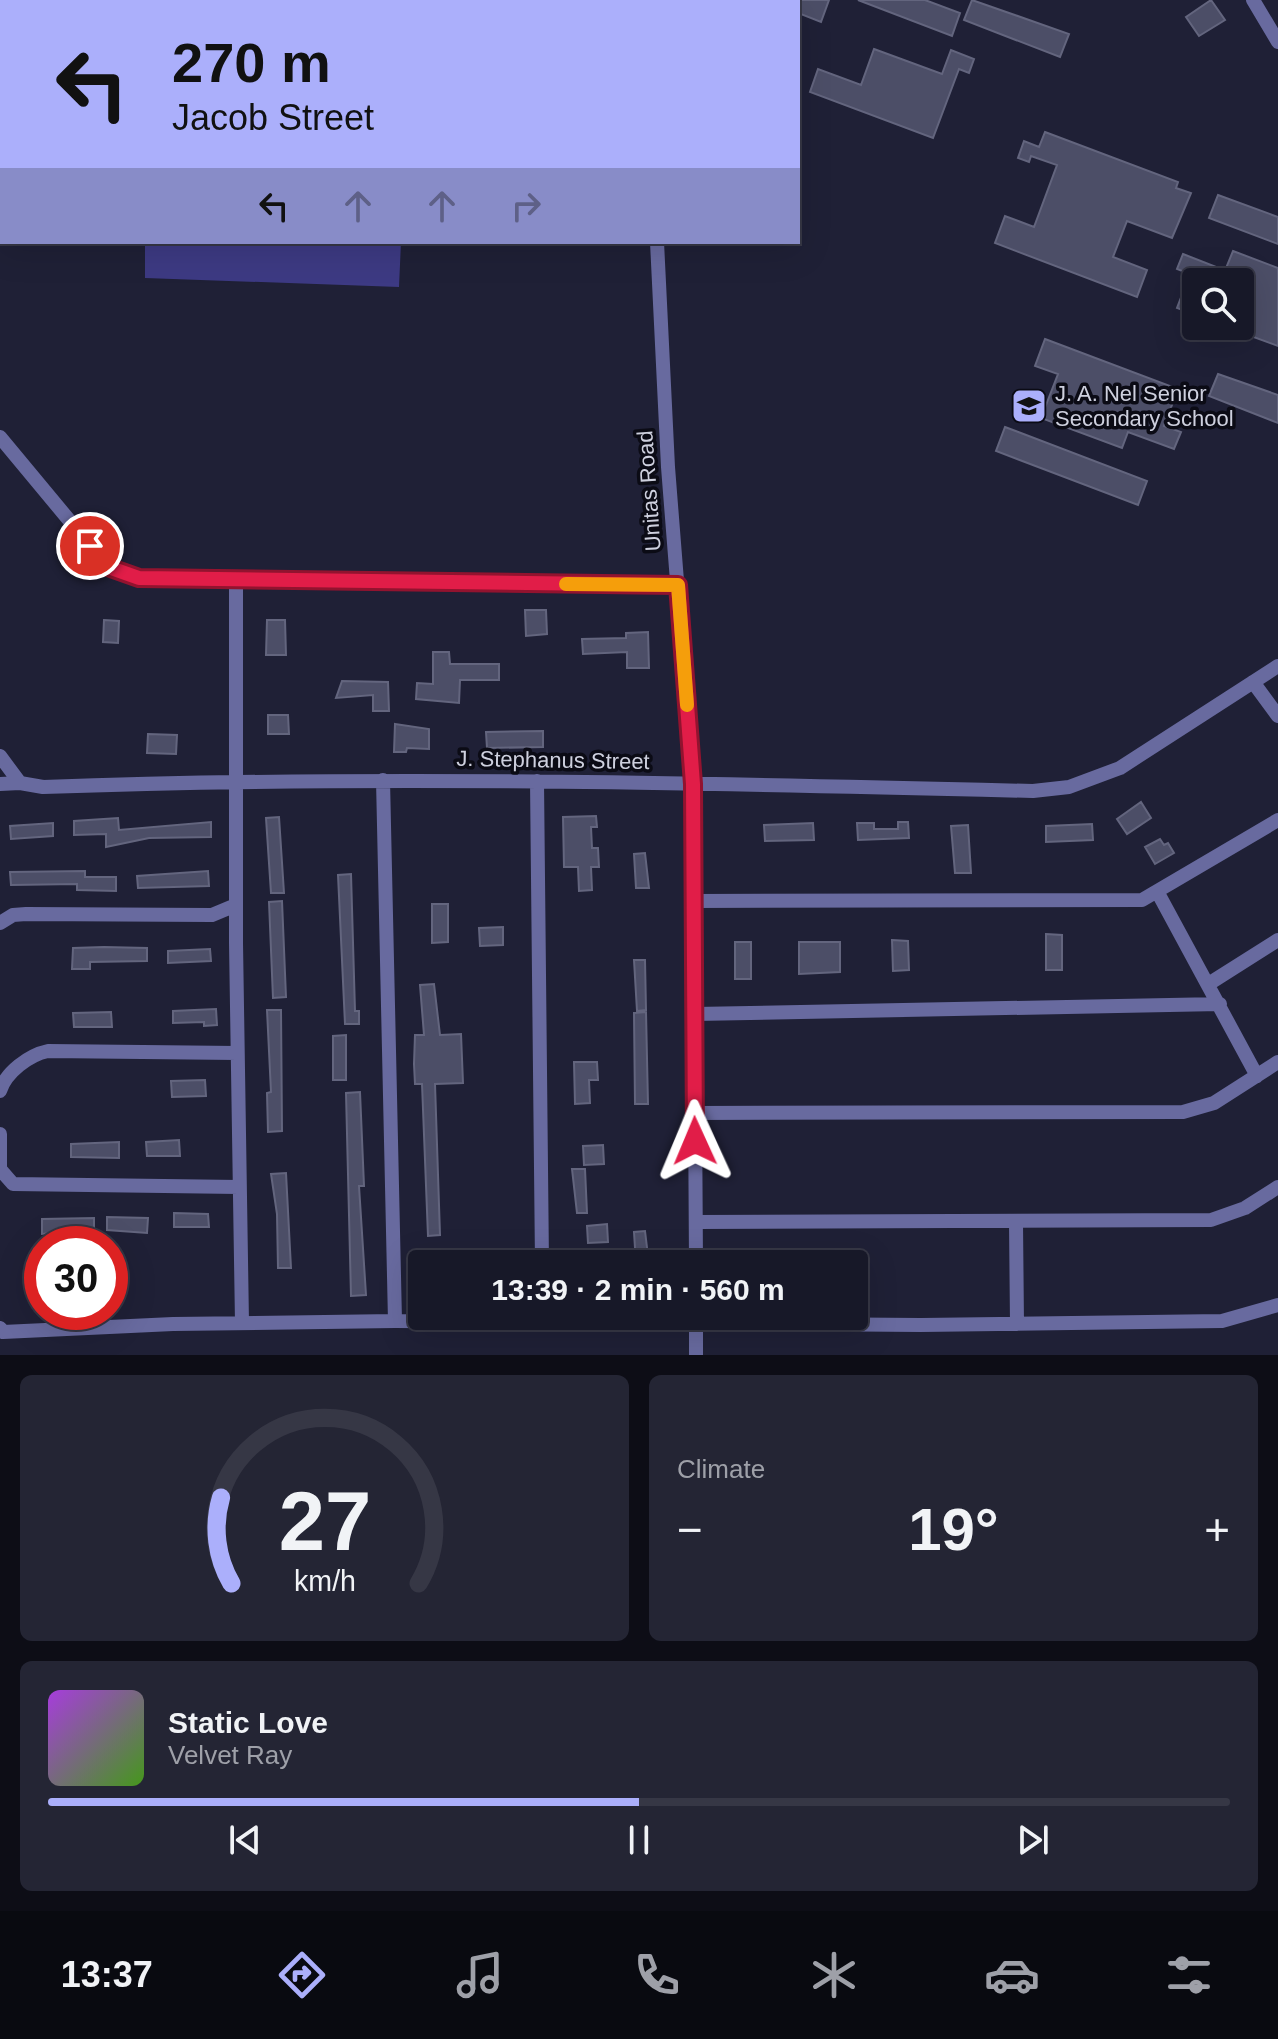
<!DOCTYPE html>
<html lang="en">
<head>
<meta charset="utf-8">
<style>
  body { margin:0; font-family:Arial,sans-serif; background:#242534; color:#f1f3f6; height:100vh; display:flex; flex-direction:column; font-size:30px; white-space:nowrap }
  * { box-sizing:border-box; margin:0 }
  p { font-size:26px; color:#9ea0a8 }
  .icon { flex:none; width:44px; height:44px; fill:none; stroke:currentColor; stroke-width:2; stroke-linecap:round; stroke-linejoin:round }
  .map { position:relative; height:1355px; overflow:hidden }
  .panel { display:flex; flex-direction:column; gap:20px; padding:20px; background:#0d0d16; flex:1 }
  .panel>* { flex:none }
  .guide { position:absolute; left:0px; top:0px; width:800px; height:244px; box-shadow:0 8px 32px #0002,0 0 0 2px #363745; background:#abaffb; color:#111; overflow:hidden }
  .controls { position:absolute; left:1182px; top:268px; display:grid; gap:16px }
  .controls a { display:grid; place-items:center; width:72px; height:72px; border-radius:8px; background:#171828; box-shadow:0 8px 32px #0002,0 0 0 2px #363745; font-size:40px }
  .speed { position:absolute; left:24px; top:1226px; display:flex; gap:16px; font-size:40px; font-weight:700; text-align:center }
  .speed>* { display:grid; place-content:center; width:104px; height:104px; border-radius:50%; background:#171828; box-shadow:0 8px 32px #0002,0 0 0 2px #363745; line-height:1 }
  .speed .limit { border:12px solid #d22; background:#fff; color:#111 }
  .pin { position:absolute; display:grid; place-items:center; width:68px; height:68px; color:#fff; margin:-34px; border:4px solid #fff; border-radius:50%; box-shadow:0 2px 8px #0007 }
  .me { position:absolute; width:88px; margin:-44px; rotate:359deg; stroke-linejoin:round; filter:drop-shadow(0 0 6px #0008) }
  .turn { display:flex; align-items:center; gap:28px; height:168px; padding:0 40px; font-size:36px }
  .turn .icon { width:104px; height:104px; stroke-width:2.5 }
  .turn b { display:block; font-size:56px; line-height:68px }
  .lanes { display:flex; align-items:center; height:76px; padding:0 40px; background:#0003; justify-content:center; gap:40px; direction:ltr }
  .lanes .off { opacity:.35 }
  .big { font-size:60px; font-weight:600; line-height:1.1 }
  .panel .tile { flex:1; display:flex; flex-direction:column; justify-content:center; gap:12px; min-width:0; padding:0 28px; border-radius:12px; background:#242534 }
  .panel .dial { align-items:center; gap:0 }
  .dial svg { height:208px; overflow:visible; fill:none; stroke:#363745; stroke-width:7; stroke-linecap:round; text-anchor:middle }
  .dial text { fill:#f1f3f6; stroke:none }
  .song { display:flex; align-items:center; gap:24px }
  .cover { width:96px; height:96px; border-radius:12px; background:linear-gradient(135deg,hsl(280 70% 55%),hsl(100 70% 35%)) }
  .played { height:8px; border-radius:4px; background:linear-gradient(90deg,#abaffb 50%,#363745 50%) }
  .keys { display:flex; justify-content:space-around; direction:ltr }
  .heat { display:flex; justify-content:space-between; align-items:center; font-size:44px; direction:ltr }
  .panel .tiles { flex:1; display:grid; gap:20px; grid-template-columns:1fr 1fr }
  .tile:last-child { grid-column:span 2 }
  .trip { position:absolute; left:408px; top:1250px; width:460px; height:80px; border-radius:8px; background:#171828; box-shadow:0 8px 32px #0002,0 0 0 2px #363745; font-weight:600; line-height:80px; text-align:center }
  .tab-bar { display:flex; height:128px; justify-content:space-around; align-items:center; background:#090a10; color:#9ea0a8 }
  .tab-bar .icon { width:56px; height:56px }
  .tab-bar .on { color:#abaffb }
  .tab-bar b { font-size:36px; color:#f1f3f6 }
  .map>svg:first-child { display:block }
  .green { fill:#3d3a83 }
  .building { fill:#4c4e67; stroke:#63657e; stroke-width:2 }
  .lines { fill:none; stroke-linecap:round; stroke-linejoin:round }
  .minor { stroke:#686a9f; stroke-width:14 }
  .route-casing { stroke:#92132f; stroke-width:20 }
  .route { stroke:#e11d48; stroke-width:14 }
  .slow { stroke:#f59e0b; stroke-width:14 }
  .labels { text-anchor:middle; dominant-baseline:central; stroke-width:7; stroke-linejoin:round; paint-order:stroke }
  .poi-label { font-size:22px; fill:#ced0de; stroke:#0b0b15; text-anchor:start }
  .street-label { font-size:22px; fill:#ced0de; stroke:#0b0b15 }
</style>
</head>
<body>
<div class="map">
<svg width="1278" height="1355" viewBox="0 0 1278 1355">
  <rect width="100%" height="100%" fill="#1f2036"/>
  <!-- green -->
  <path class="green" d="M145,0H622V2H145Z
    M145,242H401L399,287L145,278Z"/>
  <!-- building -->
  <path class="building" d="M801,0H829L821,22L798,13Z
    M858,0H925L960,13L952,36Z
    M972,0L1069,34L1060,57L964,20Z
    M1211,0L1225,20L1199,36L1186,17Z
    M874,49L942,74L951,50L974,59L969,73L959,69L933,138L810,92L818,69L861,85Z
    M1045,132L1178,182L1176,188L1191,193L1172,238L1127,221L1113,257L1147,270L1137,297L995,243L1005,216L1034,227L1057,165L1031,156L1029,162L1018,158L1024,141L1039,147Z
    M1218,195L1278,217V244L1209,218Z
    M1233,251L1278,268V346L1240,332V282L1222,278Z
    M1183,254L1219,268L1214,282L1196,276V315L1177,308L1190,274L1177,269Z
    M1045,339L1178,389L1164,426L1181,432L1174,449L1128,432L1122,448L1041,418L1058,374L1035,366Z
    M1218,374L1278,395V423L1209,396Z
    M1005,427L1147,481L1138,505L996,451Z
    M525,610H546L547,634L526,636Z
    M104,620L119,621L118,643L103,642Z
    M267,620H285L286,655H266Z
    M648,632L649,668H627V652L583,654L582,639L626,638V633Z
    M433,652H449L450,664H499V680H460L459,703L416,699L417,683L433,684Z
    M342,681L388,682L389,711H373V695L336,698Z
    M268,715H288L289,734H268Z
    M395,724L429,729V749L407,748L406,752H394Z
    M543,731V747L487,748L486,732Z
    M148,734L177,735L176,754L147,753Z
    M1141,802L1151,818L1127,834L1117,819Z
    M596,816L597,827H591L592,848H598L599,867H591L592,890L579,891L578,867H564L563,817Z
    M279,817L284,893H271L266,818Z
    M118,818L119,830L211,822V837L149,838L106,847V834L74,835V821Z
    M898,822H908L909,838L858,840L857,823H874V829H898Z
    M53,823V836L11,839L10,826Z
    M813,823L814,840L765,841L764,825Z
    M1092,824L1093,840L1046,842V826Z
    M968,825L971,873H955L951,826Z
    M1160,839L1164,845L1168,843L1174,853L1155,864L1145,847Z
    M645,853L649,888H636L634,854Z
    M85,871V877H116V891L77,890V884L11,885L10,872Z
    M208,871L209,886L138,888L137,876Z
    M351,874L355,1011H359V1024H345L338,875Z
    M282,901L286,997L273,998L269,902Z
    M432,904H448V942L432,943Z
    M503,927V945L480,946L479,928Z
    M1046,934L1062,935V970H1046Z
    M892,940L908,941L909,970L893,971Z
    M735,942H751V979H735Z
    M799,942H840V972L799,974Z
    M104,947L147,948V961L90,962V969H72L73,948Z
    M210,949L211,961L168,963V951Z
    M634,960H645L646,1010L637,1011Z
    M434,984L440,1035L461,1034L463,1083L435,1084L440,1235L428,1236L422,1084H415L414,1064L415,1035H424L420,985Z
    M216,1009L217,1025L204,1026V1022L173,1023V1011Z
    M267,1010H281L282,1131L268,1132L267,1093L271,1092Z
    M111,1012L112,1027H74L73,1013Z
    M646,1012L648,1104H635L634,1013Z
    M346,1035V1080H333V1036Z
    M574,1062H597L598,1080H589L590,1103L575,1104Z
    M205,1080L206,1096L172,1097L171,1081Z
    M360,1092L364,1186H359L366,1295L351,1296L346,1093Z
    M179,1140L180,1156H147L146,1142Z
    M119,1142V1158L71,1157V1144Z
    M603,1145L604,1164L584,1165L583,1146Z
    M572,1169H585L587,1213H577Z
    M286,1173L291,1268H278L277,1214L271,1174Z
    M174,1213L208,1214L209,1227H174Z
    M107,1217L148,1218L147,1233L107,1230Z
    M94,1218V1228L42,1234V1219Z
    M607,1224L608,1242L588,1243L587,1226Z
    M645,1231L649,1264H636L634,1232Z"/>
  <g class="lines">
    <!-- minor -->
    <path class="minor" d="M650,0V2
      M1253,0L1278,42
      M657,242L668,467L693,784L696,1264
      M0,437L108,567L139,578L678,585
      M236,580V943L242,1323
      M1253,682L1278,716
      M0,756L20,783L43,787C373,775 703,783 1033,791L1069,787L1120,768L1278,666
      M383,780L395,1321
      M537,781L542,1264
      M0,784L20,783
      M1158,893L1257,1076
      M694,901L1142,900L1278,820
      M0,923L13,915L26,914L212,915L236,905
      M1210,983L1278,940
      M695,1014L1220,1004
      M0,1091C6,1072 29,1055 48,1051L237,1053
      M695,1113L1183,1112L1214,1103L1278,1062
      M0,1134V1169L13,1184L239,1187
      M696,1222L1211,1220L1245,1208L1278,1187
      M1016,1223L1017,1324
      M696,1316V1355
      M0,1328L3,1332L173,1324L395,1321L921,1325L1222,1321L1278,1305"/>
  </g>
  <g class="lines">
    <defs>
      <path id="route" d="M90,546L108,567L139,578L678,585L693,784L695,1141"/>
    </defs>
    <!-- route casing -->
    <use href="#route" class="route-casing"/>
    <!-- route -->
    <use href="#route" class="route"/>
    <!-- slow -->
    <path class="slow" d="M566,584L678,585L687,705"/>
  </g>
  <!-- icons -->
  <defs>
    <symbol id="school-square" viewBox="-11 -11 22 22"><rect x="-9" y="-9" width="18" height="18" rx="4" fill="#abaffb" stroke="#0b0b15"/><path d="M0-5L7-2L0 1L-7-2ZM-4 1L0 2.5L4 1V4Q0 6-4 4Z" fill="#111"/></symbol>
  </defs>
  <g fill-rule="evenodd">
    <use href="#school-square" x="1009" y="386" width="40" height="40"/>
  </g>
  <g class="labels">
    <!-- poi labels -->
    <g class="poi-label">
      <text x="1055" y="393">J. A. Nel Senior<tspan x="1055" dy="25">Secondary School</tspan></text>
    </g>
    <!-- street labels -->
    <g class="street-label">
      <text transform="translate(649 491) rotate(-94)">Unitas Road</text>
      <text transform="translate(553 760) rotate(1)">J. Stephanus Street</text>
    </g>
  </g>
</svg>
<div class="controls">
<a><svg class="icon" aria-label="search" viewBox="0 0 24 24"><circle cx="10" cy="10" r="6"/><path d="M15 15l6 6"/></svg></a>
</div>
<div class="speed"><div class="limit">30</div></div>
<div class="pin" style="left:90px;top:546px;background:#d93025"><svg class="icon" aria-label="arrive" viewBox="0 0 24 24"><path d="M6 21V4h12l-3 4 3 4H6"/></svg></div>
<svg class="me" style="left:695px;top:1141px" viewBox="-20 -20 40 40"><path d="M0-17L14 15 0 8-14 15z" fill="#e11d48" stroke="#fff" stroke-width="4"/></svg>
<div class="trip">13:39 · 2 min · 560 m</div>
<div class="guide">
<div class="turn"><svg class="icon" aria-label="left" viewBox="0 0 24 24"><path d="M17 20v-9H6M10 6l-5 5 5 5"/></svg><div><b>270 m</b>Jacob Street</div></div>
<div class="lanes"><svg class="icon" aria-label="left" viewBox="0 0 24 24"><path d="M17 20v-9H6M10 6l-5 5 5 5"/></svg><svg class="icon off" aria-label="ahead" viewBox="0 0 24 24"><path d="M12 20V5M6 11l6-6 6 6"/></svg><svg class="icon off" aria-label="ahead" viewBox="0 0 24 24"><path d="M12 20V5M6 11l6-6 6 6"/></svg><svg class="icon off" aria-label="right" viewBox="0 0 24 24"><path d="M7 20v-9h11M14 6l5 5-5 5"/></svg></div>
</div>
</div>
<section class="panel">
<div class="tiles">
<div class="tile dial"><svg viewBox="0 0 100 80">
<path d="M14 69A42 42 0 1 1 86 69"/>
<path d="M14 69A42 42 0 0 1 10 36" stroke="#abaffb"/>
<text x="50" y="56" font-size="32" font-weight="700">27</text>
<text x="50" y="72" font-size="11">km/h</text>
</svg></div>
<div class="tile"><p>Climate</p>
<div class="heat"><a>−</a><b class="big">19°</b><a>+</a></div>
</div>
<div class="tile">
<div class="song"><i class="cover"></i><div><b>Static Love</b><p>Velvet Ray</p></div></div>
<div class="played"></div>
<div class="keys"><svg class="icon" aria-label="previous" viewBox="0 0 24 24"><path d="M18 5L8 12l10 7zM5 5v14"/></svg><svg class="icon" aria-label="pause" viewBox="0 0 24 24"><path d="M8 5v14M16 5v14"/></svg><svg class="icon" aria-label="next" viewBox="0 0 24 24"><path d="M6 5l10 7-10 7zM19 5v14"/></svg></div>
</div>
</div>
</section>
<nav class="tab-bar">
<b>13:37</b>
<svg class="icon on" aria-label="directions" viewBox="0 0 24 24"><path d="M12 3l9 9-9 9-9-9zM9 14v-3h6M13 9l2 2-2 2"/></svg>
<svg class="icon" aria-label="music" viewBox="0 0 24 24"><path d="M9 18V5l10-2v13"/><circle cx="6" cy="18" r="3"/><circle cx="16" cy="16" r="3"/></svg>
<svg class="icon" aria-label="phone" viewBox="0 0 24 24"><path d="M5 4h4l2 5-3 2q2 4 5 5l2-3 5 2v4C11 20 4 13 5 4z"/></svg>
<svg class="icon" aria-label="climate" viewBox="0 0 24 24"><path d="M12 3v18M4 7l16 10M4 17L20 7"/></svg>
<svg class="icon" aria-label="car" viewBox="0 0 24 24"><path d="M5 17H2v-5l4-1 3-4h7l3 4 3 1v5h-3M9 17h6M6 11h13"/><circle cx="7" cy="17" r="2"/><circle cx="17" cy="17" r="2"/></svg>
<svg class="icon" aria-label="filters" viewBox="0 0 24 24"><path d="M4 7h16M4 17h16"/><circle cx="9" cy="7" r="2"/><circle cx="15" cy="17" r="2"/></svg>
</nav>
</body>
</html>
